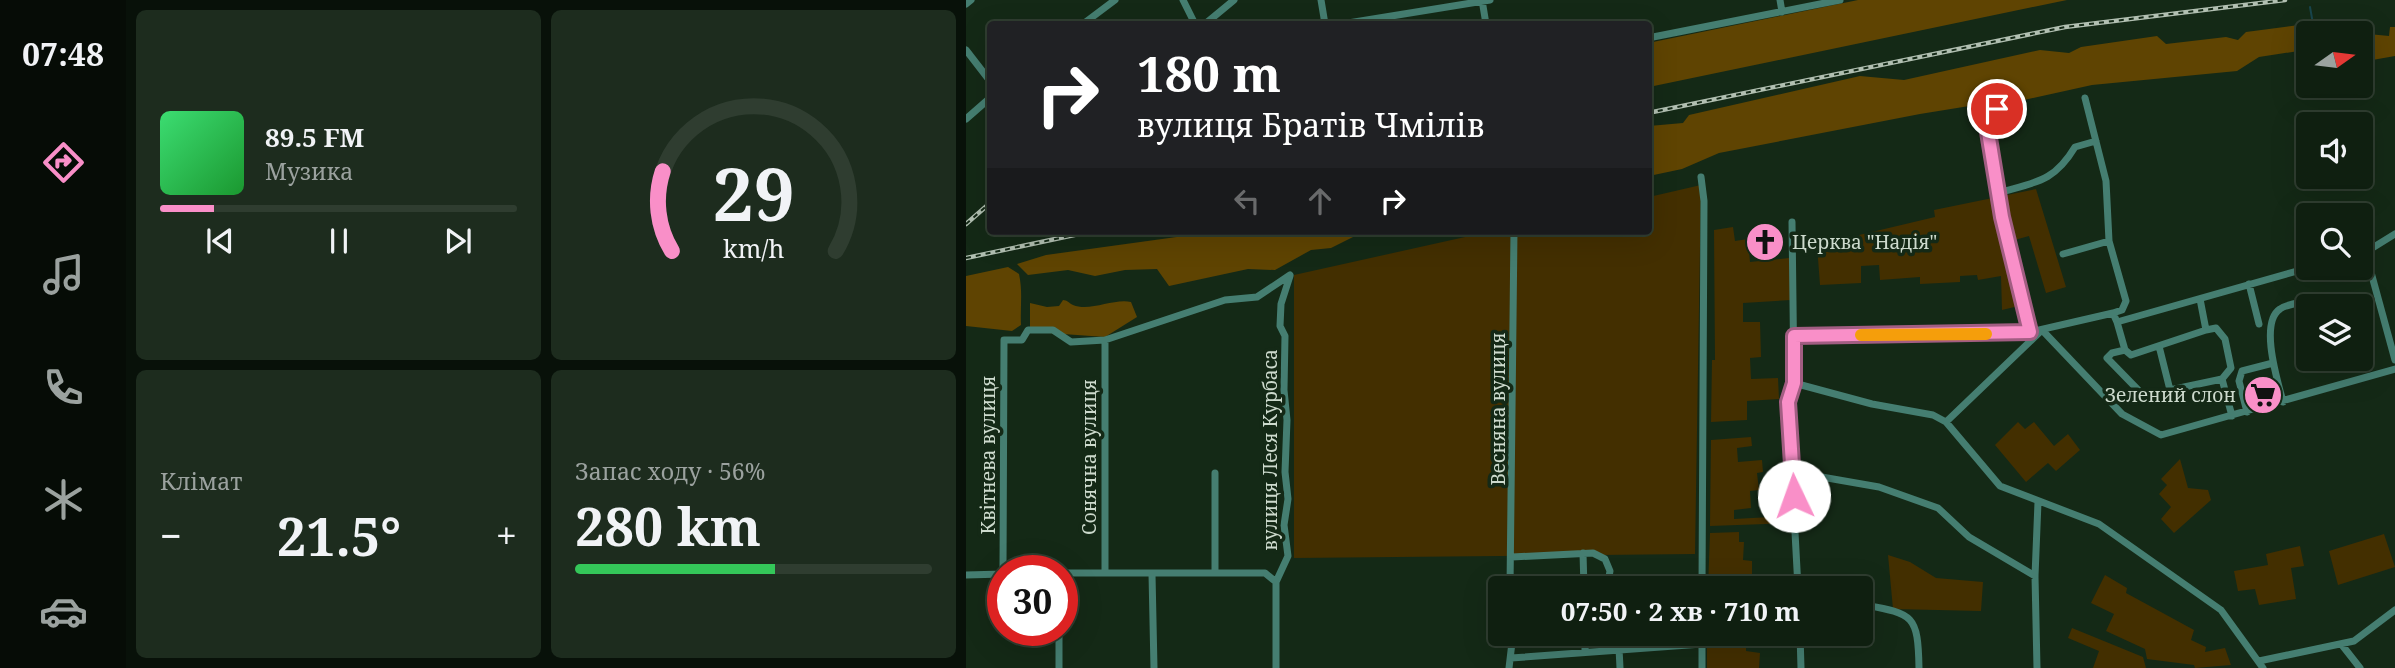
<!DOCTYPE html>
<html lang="uk">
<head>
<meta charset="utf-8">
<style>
  body { margin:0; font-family:"Noto Serif",serif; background:#1d2c1e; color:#f1f3f6; height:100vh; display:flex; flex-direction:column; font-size:26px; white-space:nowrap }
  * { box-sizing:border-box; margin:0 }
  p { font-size:23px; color:#9ba29f }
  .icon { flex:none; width:38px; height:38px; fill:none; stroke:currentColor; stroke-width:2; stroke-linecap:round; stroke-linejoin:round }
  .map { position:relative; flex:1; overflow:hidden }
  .sheet { display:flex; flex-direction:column; gap:10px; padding:10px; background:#081109; width:840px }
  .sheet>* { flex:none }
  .guide { position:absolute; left:21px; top:21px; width:665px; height:214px; border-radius:7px; box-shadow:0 7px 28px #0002,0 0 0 2px #2f3d30; background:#202124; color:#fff; overflow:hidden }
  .needle { width:46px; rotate:76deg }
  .tools { position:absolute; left:1330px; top:21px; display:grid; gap:14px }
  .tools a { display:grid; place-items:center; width:77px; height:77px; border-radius:7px; background:#0f1f10; box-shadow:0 7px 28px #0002,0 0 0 2px #2f3d30; font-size:35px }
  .speed { position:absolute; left:21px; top:555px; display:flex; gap:14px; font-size:35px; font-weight:700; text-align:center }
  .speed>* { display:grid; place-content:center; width:91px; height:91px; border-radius:50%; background:#0f1f10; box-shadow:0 7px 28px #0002,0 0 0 2px #2f3d30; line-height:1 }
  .speed .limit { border:10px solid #d22; background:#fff; color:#111 }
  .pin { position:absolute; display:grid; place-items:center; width:60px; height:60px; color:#fff; margin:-30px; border:4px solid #fff; border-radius:50%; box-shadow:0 2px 7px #0007 }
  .me { position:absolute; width:77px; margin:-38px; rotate:357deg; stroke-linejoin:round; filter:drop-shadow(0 0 5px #0008) }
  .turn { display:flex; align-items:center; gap:24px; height:147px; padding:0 35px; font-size:32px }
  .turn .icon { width:91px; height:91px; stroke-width:2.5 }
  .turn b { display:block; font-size:49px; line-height:60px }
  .lanes { display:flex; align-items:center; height:66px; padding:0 35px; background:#0003; justify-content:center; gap:35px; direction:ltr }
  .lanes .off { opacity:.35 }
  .big { font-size:52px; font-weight:700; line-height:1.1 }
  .sheet .widget { flex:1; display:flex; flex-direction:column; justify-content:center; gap:10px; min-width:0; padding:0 24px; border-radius:10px; background:#1d2c1e }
  .sheet .dial { align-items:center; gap:0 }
  .dial svg { height:182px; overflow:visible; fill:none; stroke:#2f3d30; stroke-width:7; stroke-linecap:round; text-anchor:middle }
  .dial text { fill:#f1f3f6; stroke:none }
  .song { display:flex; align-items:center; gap:21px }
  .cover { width:84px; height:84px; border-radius:10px; background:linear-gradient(135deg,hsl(140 70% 55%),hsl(130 70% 35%)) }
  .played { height:7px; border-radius:4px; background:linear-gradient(90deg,#f98fc8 15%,#2f3d30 15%) }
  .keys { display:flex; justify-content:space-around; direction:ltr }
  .heat { display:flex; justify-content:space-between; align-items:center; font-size:38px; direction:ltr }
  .charge { height:10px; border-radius:5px; background:linear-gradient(90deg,#34c759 56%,#2f3d30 0) }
  .sheet .tiles { flex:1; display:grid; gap:10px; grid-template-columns:repeat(2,1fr) }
  .trip { position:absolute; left:522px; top:576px; width:385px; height:70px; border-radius:7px; background:#0f1f10; box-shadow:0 7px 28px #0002,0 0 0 2px #2f3d30; font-weight:700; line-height:70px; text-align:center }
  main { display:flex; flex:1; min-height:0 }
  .menu { display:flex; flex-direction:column; width:126px; justify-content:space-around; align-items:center; background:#060c06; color:#9ba29f }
  .menu .icon { width:49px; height:49px }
  .menu .selected { color:#f98fc8 }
  .menu b { font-size:32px; color:#f1f3f6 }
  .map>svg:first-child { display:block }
  .green { fill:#432f00 }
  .forest { fill:#5f4402 }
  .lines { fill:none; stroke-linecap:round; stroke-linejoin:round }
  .stream { stroke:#18454c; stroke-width:2 }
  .minor { stroke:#457e71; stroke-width:7 }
  .rail-casing { stroke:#b1bfb1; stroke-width:4.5 }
  .rail { stroke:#142916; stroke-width:2; stroke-dasharray:5; stroke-linecap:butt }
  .route-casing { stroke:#a25d82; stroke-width:18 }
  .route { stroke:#f98fc8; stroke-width:12 }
  .slow { stroke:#f59e0b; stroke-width:12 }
  .labels { text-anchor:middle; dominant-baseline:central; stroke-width:7; stroke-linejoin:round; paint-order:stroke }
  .poi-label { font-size:19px; fill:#cddacd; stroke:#142916; text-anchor:start }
  .street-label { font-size:19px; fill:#cddacd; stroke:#142916 }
</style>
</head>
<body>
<main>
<nav class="menu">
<b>07:48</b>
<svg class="icon selected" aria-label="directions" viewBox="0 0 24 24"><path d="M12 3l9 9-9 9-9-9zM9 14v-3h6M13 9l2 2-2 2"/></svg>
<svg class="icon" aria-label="music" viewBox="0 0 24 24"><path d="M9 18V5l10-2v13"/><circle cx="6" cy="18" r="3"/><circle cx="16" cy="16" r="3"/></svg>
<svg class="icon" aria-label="phone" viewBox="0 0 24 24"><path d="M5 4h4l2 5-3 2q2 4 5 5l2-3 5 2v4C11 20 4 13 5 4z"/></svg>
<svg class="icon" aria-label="climate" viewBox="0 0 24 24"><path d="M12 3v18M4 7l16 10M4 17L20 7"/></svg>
<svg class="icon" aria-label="car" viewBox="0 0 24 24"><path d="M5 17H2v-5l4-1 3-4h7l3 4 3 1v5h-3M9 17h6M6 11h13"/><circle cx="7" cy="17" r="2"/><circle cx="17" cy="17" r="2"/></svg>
</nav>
<section class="sheet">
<div class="tiles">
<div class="widget">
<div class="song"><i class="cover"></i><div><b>89.5 FM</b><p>Музика</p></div></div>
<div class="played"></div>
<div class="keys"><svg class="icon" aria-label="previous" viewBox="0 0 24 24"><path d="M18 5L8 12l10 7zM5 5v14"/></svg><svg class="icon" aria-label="pause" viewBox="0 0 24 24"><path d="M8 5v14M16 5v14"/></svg><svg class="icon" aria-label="next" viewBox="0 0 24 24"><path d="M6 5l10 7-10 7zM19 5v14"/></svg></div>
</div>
<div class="widget dial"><svg viewBox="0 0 100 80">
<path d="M14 69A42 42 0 1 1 86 69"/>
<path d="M14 69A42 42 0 0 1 10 34" stroke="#f98fc8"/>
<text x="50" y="56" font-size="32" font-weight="700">29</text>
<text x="50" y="72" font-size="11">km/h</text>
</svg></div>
<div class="widget"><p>Клімат</p>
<div class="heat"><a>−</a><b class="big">21.5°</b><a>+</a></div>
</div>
<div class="widget"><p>Запас ходу · 56%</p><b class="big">280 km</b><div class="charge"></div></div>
</div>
</section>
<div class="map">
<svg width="1429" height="668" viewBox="0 0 1429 668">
  <rect width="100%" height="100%" fill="#142916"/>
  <!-- green -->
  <path class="green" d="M735,185L729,554L328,558V275L526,231H682L683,197Z
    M1070,189L1100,287L1080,293L1063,236L1045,241L1061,304L1036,310L1035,276L1012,280L1011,275L994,276V282L954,284V277L914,280L913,265L895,266V283L854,285L851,245L969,217L968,210Z
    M767,227L769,241L782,239L784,262L823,258L825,300L777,303V322H794L795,357L784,358L785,379L812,378L813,399L781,401V420L745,422L746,360H749L748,230Z
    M1052,422L1059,429L1068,422L1088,446L1102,434L1114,450L1090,471L1082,463L1060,482L1029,445Z
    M785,437L786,446L771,448L772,462L796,460L797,472L791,473L793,490L784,491L785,508L768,510V519L825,516V523L744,526L745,440Z
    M1214,459L1222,488L1242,490L1245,500L1208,533L1195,519L1205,507L1193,494L1201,485L1195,479Z
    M773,532V542H778L777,560L786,561V582L802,583V588H742L744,533Z
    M1418,534L1429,567L1372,585L1363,551Z
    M1334,546L1338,566L1325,568L1330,599L1293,605L1289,589L1272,591L1268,571L1302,565L1300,554Z
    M922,555L944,562L970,578L1017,582L1015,611L927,609Z
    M1139,575L1161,588L1160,593L1228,630L1225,640L1240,647L1239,652L1259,648L1265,665L1229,668L1228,665L1181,659L1179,649L1140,631L1148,614L1125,603Z
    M1106,628L1177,657L1180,668H1127L1133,651L1102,638Z
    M741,634H795L780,635V651L794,653L793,668H741Z"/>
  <!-- forest -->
  <path class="forest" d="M892,0H1101L683,87L682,43Z
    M1333,25L1339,50L1293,57L1271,71L1126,85L1044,103L1028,102L954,114L753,153L716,169L683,176V126L717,123L723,115L894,76L938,80L1074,50L1103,53L1115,47L1191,36L1200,44L1260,37L1272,40L1280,32Z
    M1371,26L1390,27L1392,33L1423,36L1424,27H1429V56L1395,62V33H1358Z
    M254,231H443L391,235L365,248L345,250L309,270L282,269L203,286L191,269L159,270L129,276L102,270L62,275L51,264L80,255Z
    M42,267L53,274C57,293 54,307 55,325L46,331L0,326V276Z
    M97,300C101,300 103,303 107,305C124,312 148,298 165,302L171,317L139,337L69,332L64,327V303L81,307L93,306Z"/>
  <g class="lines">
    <!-- stream -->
    <path class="stream" d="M1344,7L1347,24"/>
    <!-- minor -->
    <path class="minor" d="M217,0L229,24
      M355,0L359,24
      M516,0L520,24
      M814,0L816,12
      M0,4L5,0
      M117,24L149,0
      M239,24L268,0
      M376,24L524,0
      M682,38L874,0
      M0,50L24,81
      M1119,98L1140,181L1143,241L1160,301L1156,310L1147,313
      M1031,109L1022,132L1036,217L1064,332
      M0,119L24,98
      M735,177L738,201L736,588
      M1032,193C1070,182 1088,182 1109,147L1130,141
      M826,222L828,383L822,402L832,588
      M1097,254L1143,241
      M1400,254L1429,360
      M1395,255L1429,234
      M1283,284L1293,324
      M1151,322L1159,350L1165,355L1240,330L1234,299
      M1240,330L1250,328L1259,339L1265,368L1256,379
      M828,336L1064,332L1147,313L1151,322L1342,268
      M139,340V573
      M1159,350L1146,353L1141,358L1180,398L1204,390L1193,346
      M828,383L906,404L967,415L980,422L1034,486L1133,524L1255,610L1297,668
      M1204,390L1256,379L1266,416
      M1317,402C1312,382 1293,323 1314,309C1321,304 1333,303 1341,301L1343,306
      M1281,412L1273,381L1276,371L1307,363
      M980,422L1076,330L1156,414L1195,435L1429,369
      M827,472L913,487L972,508L1003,537L1069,576
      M249,473V573
      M617,553L618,588
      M546,557L627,553L639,559L644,571L641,588
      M37,570L38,340H56L62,330H87L105,342L139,340L259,300L291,297L324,275
      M96,573H299L310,582
      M186,574L188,668
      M0,575L37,574
      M544,588L548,231
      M894,604C947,614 952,613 953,668
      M619,634V651
      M736,634V668
      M834,634L835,668
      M1376,645L1394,668
      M653,648L654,668
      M545,658L736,644
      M1293,661L1388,641L1429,610
      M93,668V630
      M310,668V582L322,556L318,525L322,499L319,472L321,420L318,390L319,336L314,326L315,304L324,276
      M543,668L547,634
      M1071,668L1069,576L1072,502"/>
    <defs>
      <path id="rail" d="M682,113L1099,27L1319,0
        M0,224L24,203
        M0,258L127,231"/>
    </defs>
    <!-- rail casing -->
    <use href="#rail" class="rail-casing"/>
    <!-- rail -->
    <use href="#rail" class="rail"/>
  </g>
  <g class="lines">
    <defs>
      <path id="route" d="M828,496L822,402L828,383V336L1064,332L1036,217L1022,132L1031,109"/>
    </defs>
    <!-- route casing -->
    <use href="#route" class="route-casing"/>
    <!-- route -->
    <use href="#route" class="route"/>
    <!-- slow -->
    <path class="slow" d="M895,335L1020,334"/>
  </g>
  <!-- icons -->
  <defs>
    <symbol id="church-disc" viewBox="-11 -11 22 22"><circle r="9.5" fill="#f98fc8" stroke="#142916"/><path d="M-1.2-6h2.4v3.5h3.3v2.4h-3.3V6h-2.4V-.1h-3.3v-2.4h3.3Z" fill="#111"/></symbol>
    <symbol id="supermarket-disc" viewBox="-11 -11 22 22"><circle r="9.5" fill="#f98fc8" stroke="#142916"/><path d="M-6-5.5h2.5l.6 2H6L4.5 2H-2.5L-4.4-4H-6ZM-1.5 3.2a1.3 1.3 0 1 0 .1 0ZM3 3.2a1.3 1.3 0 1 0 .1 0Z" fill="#111"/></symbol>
  </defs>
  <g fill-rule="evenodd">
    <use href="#church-disc" x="777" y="220" width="44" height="44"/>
    <use href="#supermarket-disc" x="1275" y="373" width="44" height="44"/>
  </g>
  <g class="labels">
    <!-- poi labels -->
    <g class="poi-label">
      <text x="826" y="242">Церква "Надія"</text>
      <text x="1270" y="395" text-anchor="end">Зелений слон</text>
    </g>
    <!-- street labels -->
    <g class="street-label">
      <text transform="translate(532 409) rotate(-90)">Весняна вулиця</text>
      <text transform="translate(304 450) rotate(-90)">вулиця Леся Курбаса</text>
      <text transform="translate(22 455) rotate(-90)">Квітнева вулиця</text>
      <text transform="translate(123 457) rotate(-90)">Сонячна вулиця</text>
    </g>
  </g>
</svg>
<div class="tools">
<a><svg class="needle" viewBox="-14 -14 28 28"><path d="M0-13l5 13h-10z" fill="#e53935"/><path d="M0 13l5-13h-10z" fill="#9ba29f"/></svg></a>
<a><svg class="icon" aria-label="sound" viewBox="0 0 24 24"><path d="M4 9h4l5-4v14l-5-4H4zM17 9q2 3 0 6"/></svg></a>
<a><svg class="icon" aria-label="search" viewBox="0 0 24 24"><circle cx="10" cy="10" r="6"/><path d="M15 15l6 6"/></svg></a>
<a><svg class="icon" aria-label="layers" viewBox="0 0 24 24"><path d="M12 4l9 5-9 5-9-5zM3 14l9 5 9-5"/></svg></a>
</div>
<div class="speed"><div class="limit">30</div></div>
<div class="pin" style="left:1031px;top:109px;background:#d93025"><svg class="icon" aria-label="arrive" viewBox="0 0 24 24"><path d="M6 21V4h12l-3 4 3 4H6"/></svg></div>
<svg class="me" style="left:828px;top:496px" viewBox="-20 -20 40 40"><circle r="19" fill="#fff"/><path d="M0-13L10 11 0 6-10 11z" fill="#f98fc8"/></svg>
<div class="trip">07:50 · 2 хв · 710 m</div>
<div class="guide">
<div class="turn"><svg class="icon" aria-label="right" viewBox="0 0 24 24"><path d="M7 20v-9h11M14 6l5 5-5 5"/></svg><div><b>180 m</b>вулиця Братів Чмілів</div></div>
<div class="lanes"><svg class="icon off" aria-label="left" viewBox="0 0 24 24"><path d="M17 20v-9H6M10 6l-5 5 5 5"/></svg><svg class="icon off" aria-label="ahead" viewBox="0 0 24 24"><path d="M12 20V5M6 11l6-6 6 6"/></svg><svg class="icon" aria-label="right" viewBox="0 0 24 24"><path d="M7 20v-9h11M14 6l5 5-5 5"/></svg></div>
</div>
</div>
</main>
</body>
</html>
